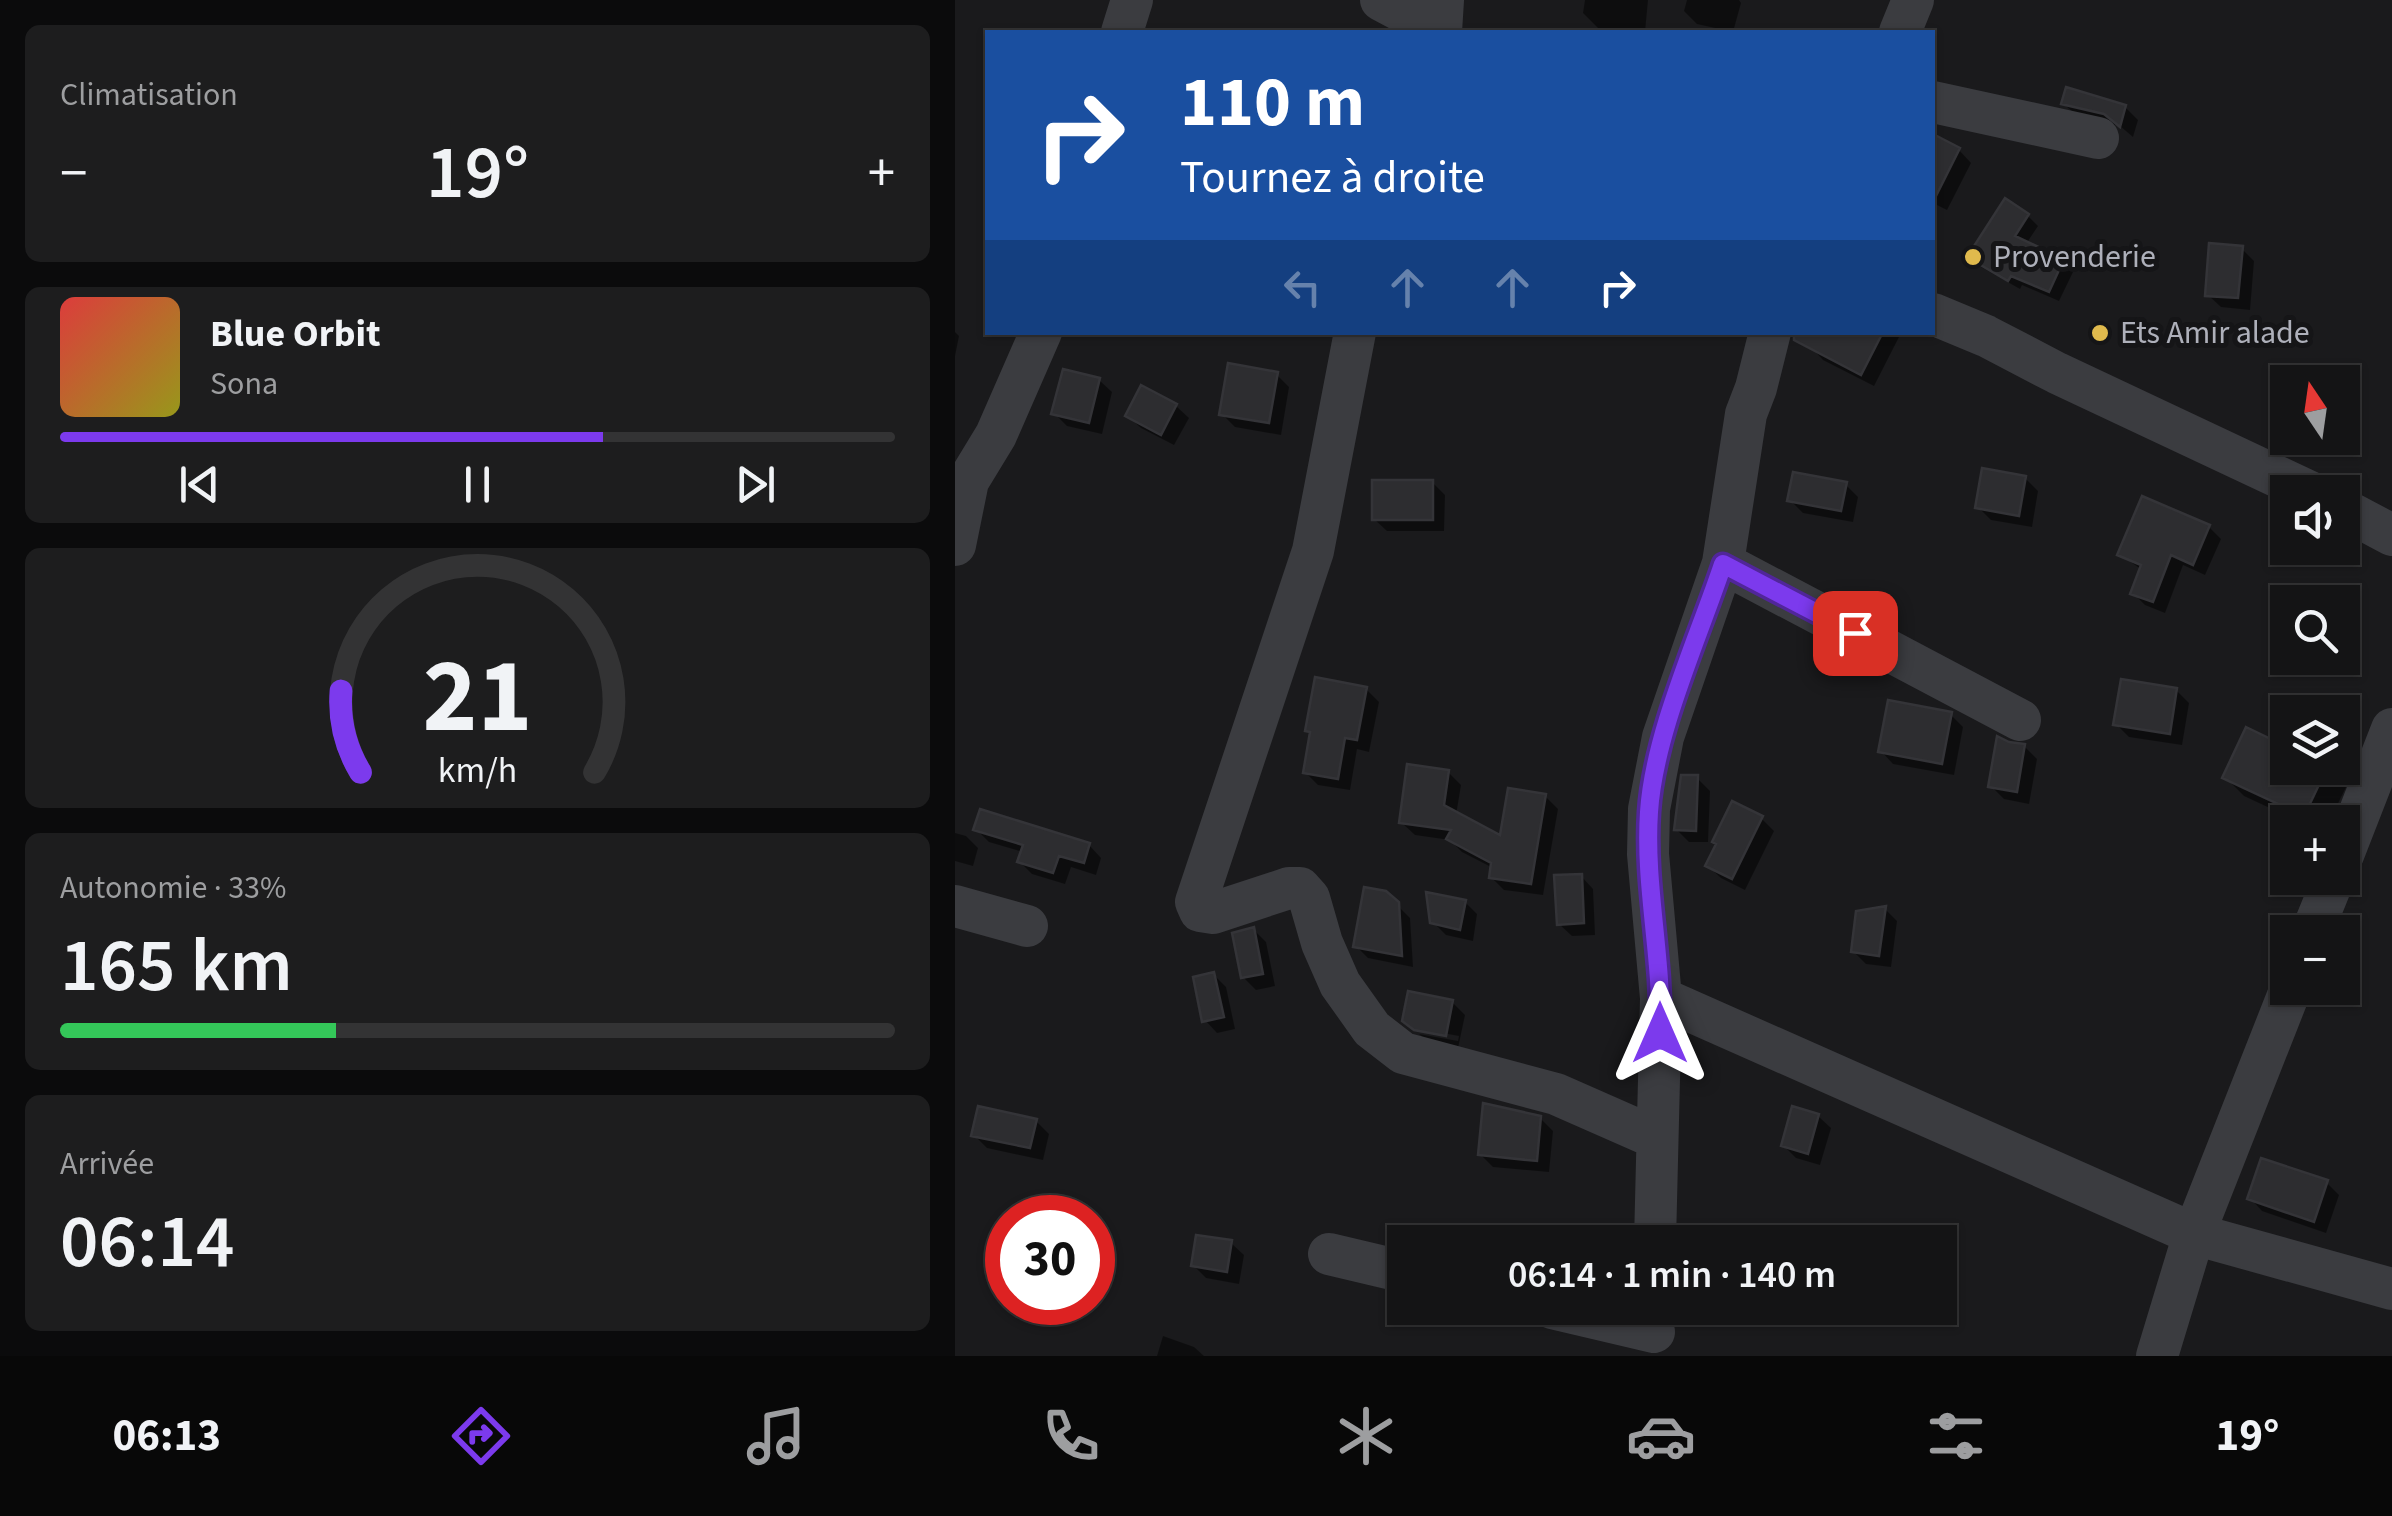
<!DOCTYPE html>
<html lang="fr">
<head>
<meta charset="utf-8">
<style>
  body { margin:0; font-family:"Source Sans 3",sans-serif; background:#1d1d1e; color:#f1f3f6; height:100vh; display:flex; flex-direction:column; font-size:38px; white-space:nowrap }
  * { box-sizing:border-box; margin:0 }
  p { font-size:32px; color:#9d9ea0 }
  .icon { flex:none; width:55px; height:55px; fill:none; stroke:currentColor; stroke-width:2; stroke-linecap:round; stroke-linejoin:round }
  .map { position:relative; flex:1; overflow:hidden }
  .panel { display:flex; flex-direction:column; gap:25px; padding:25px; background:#0b0b0c; width:955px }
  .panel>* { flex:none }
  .guide { position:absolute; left:30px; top:30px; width:950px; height:305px; border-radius:0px; box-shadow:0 2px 8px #0004,0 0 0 2px #333334; background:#1a4fa0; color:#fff; overflow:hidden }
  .needle { width:65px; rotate:347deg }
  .fabs { position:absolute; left:1315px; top:365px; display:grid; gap:20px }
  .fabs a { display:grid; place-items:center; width:90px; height:90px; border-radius:0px; background:#141415; box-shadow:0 2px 8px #0004,0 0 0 2px #333334; font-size:50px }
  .speed { position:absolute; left:30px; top:1195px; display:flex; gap:20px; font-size:50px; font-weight:700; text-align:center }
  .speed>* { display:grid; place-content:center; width:130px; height:130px; border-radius:50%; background:#141415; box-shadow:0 2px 8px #0004,0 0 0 2px #333334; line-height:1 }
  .speed .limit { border:15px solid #d22; background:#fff; color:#111 }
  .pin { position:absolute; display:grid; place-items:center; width:85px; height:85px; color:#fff; margin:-42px; border-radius:20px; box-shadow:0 5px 15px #0006 }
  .me { position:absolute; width:110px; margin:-55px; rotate:0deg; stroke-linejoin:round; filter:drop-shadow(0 0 8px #0008) }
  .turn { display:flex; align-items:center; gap:35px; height:210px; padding:0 30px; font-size:45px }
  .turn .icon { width:130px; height:130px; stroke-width:2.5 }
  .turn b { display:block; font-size:70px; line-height:85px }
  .lanes { display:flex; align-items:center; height:95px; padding:0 30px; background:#0003; justify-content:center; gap:50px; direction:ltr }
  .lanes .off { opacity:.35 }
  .big { font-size:75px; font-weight:600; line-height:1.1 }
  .panel .card { flex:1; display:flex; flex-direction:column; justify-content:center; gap:15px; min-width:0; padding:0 35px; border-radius:15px; background:#1d1d1e }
  .panel .dial { align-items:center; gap:0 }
  .dial svg { height:260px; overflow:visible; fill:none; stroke:#333334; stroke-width:7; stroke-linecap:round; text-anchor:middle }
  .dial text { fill:#f1f3f6; stroke:none }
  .song { display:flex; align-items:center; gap:30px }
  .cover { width:120px; height:120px; border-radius:15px; background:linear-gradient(135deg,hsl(0 70% 55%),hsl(60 70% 35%)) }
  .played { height:10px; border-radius:5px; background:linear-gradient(90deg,#7c3aed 65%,#333334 65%) }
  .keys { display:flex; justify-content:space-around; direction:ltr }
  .heat { display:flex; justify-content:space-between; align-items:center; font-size:55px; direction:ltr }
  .charge { height:15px; border-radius:8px; background:linear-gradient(90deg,#34c759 33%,#333334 0) }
  .trip { position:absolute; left:432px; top:1225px; width:570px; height:100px; border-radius:0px; background:#141415; box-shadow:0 2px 8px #0004,0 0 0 2px #333334; font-weight:600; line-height:100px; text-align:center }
  .tab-bar { display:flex; height:160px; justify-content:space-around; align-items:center; background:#080808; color:#9d9ea0 }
  .tab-bar .icon { width:70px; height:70px }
  .tab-bar .selected { color:#7c3aed }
  .tab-bar b { font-size:45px; color:#f1f3f6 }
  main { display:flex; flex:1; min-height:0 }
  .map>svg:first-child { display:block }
  .shadow { fill:#0007 }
  .building { fill:#2d2d30; stroke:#343438; stroke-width:2.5 }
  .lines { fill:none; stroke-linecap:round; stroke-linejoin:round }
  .minor { stroke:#3b3c40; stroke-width:42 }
  .route-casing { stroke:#51269a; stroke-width:25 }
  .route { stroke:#7c3aed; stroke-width:18 }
  .poi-dot { fill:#e0ba4d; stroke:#151517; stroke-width:4 }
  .labels { text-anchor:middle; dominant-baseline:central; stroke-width:10; stroke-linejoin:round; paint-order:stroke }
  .poi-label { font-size:32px; fill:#aeb0ba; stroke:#151517; text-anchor:start }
</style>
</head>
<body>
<main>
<section class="panel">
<div class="card"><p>Climatisation</p>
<div class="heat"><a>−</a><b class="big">19°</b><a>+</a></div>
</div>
<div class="card">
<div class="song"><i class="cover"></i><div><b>Blue Orbit</b><p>Sona</p></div></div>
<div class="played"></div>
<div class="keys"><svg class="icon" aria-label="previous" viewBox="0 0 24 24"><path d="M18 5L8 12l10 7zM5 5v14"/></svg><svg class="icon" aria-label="pause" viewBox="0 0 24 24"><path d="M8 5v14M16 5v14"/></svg><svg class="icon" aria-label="next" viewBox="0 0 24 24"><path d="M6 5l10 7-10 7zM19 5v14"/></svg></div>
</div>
<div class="card dial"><svg viewBox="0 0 100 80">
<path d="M14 69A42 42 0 1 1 86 69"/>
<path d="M14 69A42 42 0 0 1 8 44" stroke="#7c3aed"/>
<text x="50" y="56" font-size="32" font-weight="700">21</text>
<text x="50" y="72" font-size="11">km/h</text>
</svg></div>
<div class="card"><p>Autonomie · 33%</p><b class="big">165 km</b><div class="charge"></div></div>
<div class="card"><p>Arrivée</p><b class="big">06:14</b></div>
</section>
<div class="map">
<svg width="1437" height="1356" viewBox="0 0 1437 1356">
  <rect width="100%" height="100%" fill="#1a1a1c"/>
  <!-- shadow -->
  <path class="shadow" d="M630,0H693L690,32L646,31L628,13Z
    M732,0H784L786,3L778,32L742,24L729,11Z
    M1109,104L1170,107L1183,120L1178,137L1165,126L1122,116Z
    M978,137L1004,150L1016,163L992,210L978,203Z
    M1073,216L1083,226L1071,244L1108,261L1118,272L1104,301L1067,285L1065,289L1026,267L1015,257Z
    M1286,248L1299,261L1295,310L1266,307L1253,295Z
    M0,332L4,336L0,356Z
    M863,332H940L944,337L919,386L868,360L856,347Z
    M321,374L334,387L326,435L280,427L267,414Z
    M144,380L157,392L147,434L112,426L99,413Z
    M221,406L234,418L219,445L186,428L173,416Z
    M1070,478L1083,491L1077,527L1036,520L1023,507Z
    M477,482L490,495L489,531H432L419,519Z
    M890,484L903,497L898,522L848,513L835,500Z
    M1254,527L1266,539L1250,575L1228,565L1210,613L1190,605L1178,593L1187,570L1165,554Z
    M411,689L424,702L414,752L402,749L395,790L363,785L350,772L357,734L353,730Z
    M1221,690L1234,703L1227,745L1174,737L1161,724Z
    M996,715L1008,727L999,775L938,764L926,751Z
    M1292,730L1332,749V768H1372L1391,787L1374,822H1345L1289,796L1270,777Z
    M1069,746L1082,759L1074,804L1049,799L1036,786Z
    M493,772L506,785L501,815L547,838L590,796L603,809L588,895L549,890L536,877L538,868L507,852L495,840L460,835L447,823Z
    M742,778L755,791L753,842H734L721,829Z
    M806,818L819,831L790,890L766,878L753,866Z
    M21,829L134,845L146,858L141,875L116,867L110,884L77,874L65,862L68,852L34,842Z
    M0,833L11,836L23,848L18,866L0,861Z
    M626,876L638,889L640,935L617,936L604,924Z
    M430,893L455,918L458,967L413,958L401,946Z
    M510,902L522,914L518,941L491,935L478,922Z
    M930,909L942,921L936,967L911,964L898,951Z
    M299,930L311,942L320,986L301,990L288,977Z
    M258,974L271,987L280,1029L262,1033L250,1020Z
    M497,1002L510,1015L503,1048L474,1042L464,1034L503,1041L504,1036L460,1028Z
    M863,1116L876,1128L865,1165L841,1158L828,1145Z
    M585,1118L598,1131L594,1172L538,1167L525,1154Z
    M81,1121L94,1134L88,1160L32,1148L19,1135Z
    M1372,1183L1384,1195L1371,1233L1307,1211L1295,1198Z
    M485,1238L509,1242H485Z
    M276,1243L289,1255L284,1284L251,1278L239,1266Z
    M101,1302H123L120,1310Z
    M208,1336L239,1347L249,1356H202Z"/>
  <!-- building -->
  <path class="building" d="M1111,87L1171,105L1165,127L1149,114L1106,104Z
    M978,134L1005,148L978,202Z
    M1050,198L1074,214L1060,236L1109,259L1094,292L1056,276L1053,281L1012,257Z
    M1254,243L1288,246L1283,298L1250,296Z
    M839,332H928L906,375L839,340Z
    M273,363L323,372L314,423L264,415Z
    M108,369L145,378L134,423L96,414Z
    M186,385L222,404L206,435L170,416Z
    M1027,468L1071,476L1064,516L1020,508Z
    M838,472L892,482L886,511L832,501Z
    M417,480H478V520H417Z
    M1187,496L1255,525L1238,565L1216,555L1198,602L1175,594L1186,565L1162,555Z
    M360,677L412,687L402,740L390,738L383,779L348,773L355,732L350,731Z
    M1166,679L1222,688L1215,734L1158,725Z
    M933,700L997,712L987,764L923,752Z
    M1291,727L1332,747V768H1372L1349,816L1267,778Z
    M1042,736L1054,742L1070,744L1062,792L1033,787Z
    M452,764L494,770L489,805L545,835L553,788L591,794L576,884L534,878L536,863L491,839L496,830L444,823Z
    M726,775H743L741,831L719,830Z
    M777,801L808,816L777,879L750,866L761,844L757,842Z
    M25,809L135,843L129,863L104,856L98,873L62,862L68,845L18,830Z
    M627,874L629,923L602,925L599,875Z
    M409,887L431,891L444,902L447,956L398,947Z
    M471,892L511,900L505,930L475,923Z
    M931,906L924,956L896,952L901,911Z
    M299,927L308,974L286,978L277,933Z
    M259,972L269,1017L247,1022L238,977Z
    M453,991L498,1000L491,1036L459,1030L447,1021Z
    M528,1103L586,1116L582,1161L523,1155Z
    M23,1106L82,1119L75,1148L16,1136Z
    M837,1106L864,1114L853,1154L826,1146Z
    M1306,1158L1373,1180L1359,1222L1292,1199Z
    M241,1235L277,1240L272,1272L236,1266Z"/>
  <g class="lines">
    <!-- minor -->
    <path class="minor" d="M426,0L486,32L488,0
      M167,32L177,0
      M945,32L958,0
      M978,102L1143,138
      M978,314L1031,336L1102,373L1355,492
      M400,332L358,551L241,902L245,911L258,913L334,888H345L354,898L367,943L385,984L417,1029L448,1053L601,1094L701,1138
      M1388,509L1437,535
      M0,545L13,481L41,435L86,332
      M768,563L1065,720
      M1388,855L1437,729
      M0,906L72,926
      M1357,932L1379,878
      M706,998L1239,1234L1437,1289
      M700,1242L706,998L693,854L694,809L708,737L768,563L791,414L801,388L815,332
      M374,1254L450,1272
      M597,1308L699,1332
      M1202,1356L1239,1234L1336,988"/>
  </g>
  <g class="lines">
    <defs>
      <path id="route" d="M705,1033C708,959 689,886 694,812C699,734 743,639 768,564L900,633"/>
    </defs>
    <!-- route casing -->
    <use href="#route" class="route-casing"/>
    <!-- route -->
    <use href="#route" class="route"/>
  </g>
  <!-- markers -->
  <g class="poi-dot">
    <circle cx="1018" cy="257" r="10"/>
    <circle cx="1145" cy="333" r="10"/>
  </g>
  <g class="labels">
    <!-- poi labels -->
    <g class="poi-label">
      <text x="1038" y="257">Provenderie</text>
      <text x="1165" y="333">Ets Amir alade</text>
    </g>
  </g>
</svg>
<div class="fabs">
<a><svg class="needle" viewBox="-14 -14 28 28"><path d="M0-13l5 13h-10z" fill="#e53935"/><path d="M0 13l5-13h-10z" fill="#9d9ea0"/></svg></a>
<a><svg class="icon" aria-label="sound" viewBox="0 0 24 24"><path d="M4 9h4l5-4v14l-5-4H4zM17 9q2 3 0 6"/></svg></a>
<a><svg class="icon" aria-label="search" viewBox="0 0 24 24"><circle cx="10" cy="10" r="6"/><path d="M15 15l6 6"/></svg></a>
<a><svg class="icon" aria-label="layers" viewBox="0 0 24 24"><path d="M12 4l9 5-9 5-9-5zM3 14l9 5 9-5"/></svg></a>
<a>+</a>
<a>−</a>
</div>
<div class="speed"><div class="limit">30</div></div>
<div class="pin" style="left:900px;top:633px;background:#d93025"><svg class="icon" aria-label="arrive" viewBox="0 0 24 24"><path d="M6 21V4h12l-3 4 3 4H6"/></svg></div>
<svg class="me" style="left:705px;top:1033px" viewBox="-20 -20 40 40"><path d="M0-17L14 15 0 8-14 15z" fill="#7c3aed" stroke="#fff" stroke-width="4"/></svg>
<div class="trip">06:14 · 1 min · 140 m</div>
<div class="guide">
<div class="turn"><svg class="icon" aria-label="right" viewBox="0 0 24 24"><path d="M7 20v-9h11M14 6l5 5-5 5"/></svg><div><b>110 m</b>Tournez à droite</div></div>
<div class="lanes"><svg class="icon off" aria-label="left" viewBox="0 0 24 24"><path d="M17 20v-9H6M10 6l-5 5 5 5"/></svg><svg class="icon off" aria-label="ahead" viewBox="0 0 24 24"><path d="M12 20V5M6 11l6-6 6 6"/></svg><svg class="icon off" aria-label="ahead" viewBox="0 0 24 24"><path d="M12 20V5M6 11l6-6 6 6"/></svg><svg class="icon" aria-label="right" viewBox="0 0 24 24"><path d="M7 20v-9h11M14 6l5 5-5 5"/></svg></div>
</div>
</div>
</main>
<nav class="tab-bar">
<b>06:13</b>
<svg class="icon selected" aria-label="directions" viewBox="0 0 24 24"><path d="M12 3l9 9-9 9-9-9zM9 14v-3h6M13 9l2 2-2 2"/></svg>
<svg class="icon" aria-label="music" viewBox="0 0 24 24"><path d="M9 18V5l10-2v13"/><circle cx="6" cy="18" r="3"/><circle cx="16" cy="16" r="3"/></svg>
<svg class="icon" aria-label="phone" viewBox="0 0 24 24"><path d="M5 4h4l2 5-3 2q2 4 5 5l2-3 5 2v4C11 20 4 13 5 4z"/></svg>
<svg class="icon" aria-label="climate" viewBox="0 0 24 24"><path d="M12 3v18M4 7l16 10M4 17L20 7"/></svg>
<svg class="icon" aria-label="car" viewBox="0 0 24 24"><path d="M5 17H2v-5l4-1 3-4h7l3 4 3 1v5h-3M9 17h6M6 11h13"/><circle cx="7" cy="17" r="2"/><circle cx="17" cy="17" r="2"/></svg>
<svg class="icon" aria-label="filters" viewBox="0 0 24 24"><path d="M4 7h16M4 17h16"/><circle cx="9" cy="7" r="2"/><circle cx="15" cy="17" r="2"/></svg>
<b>19°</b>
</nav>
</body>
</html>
